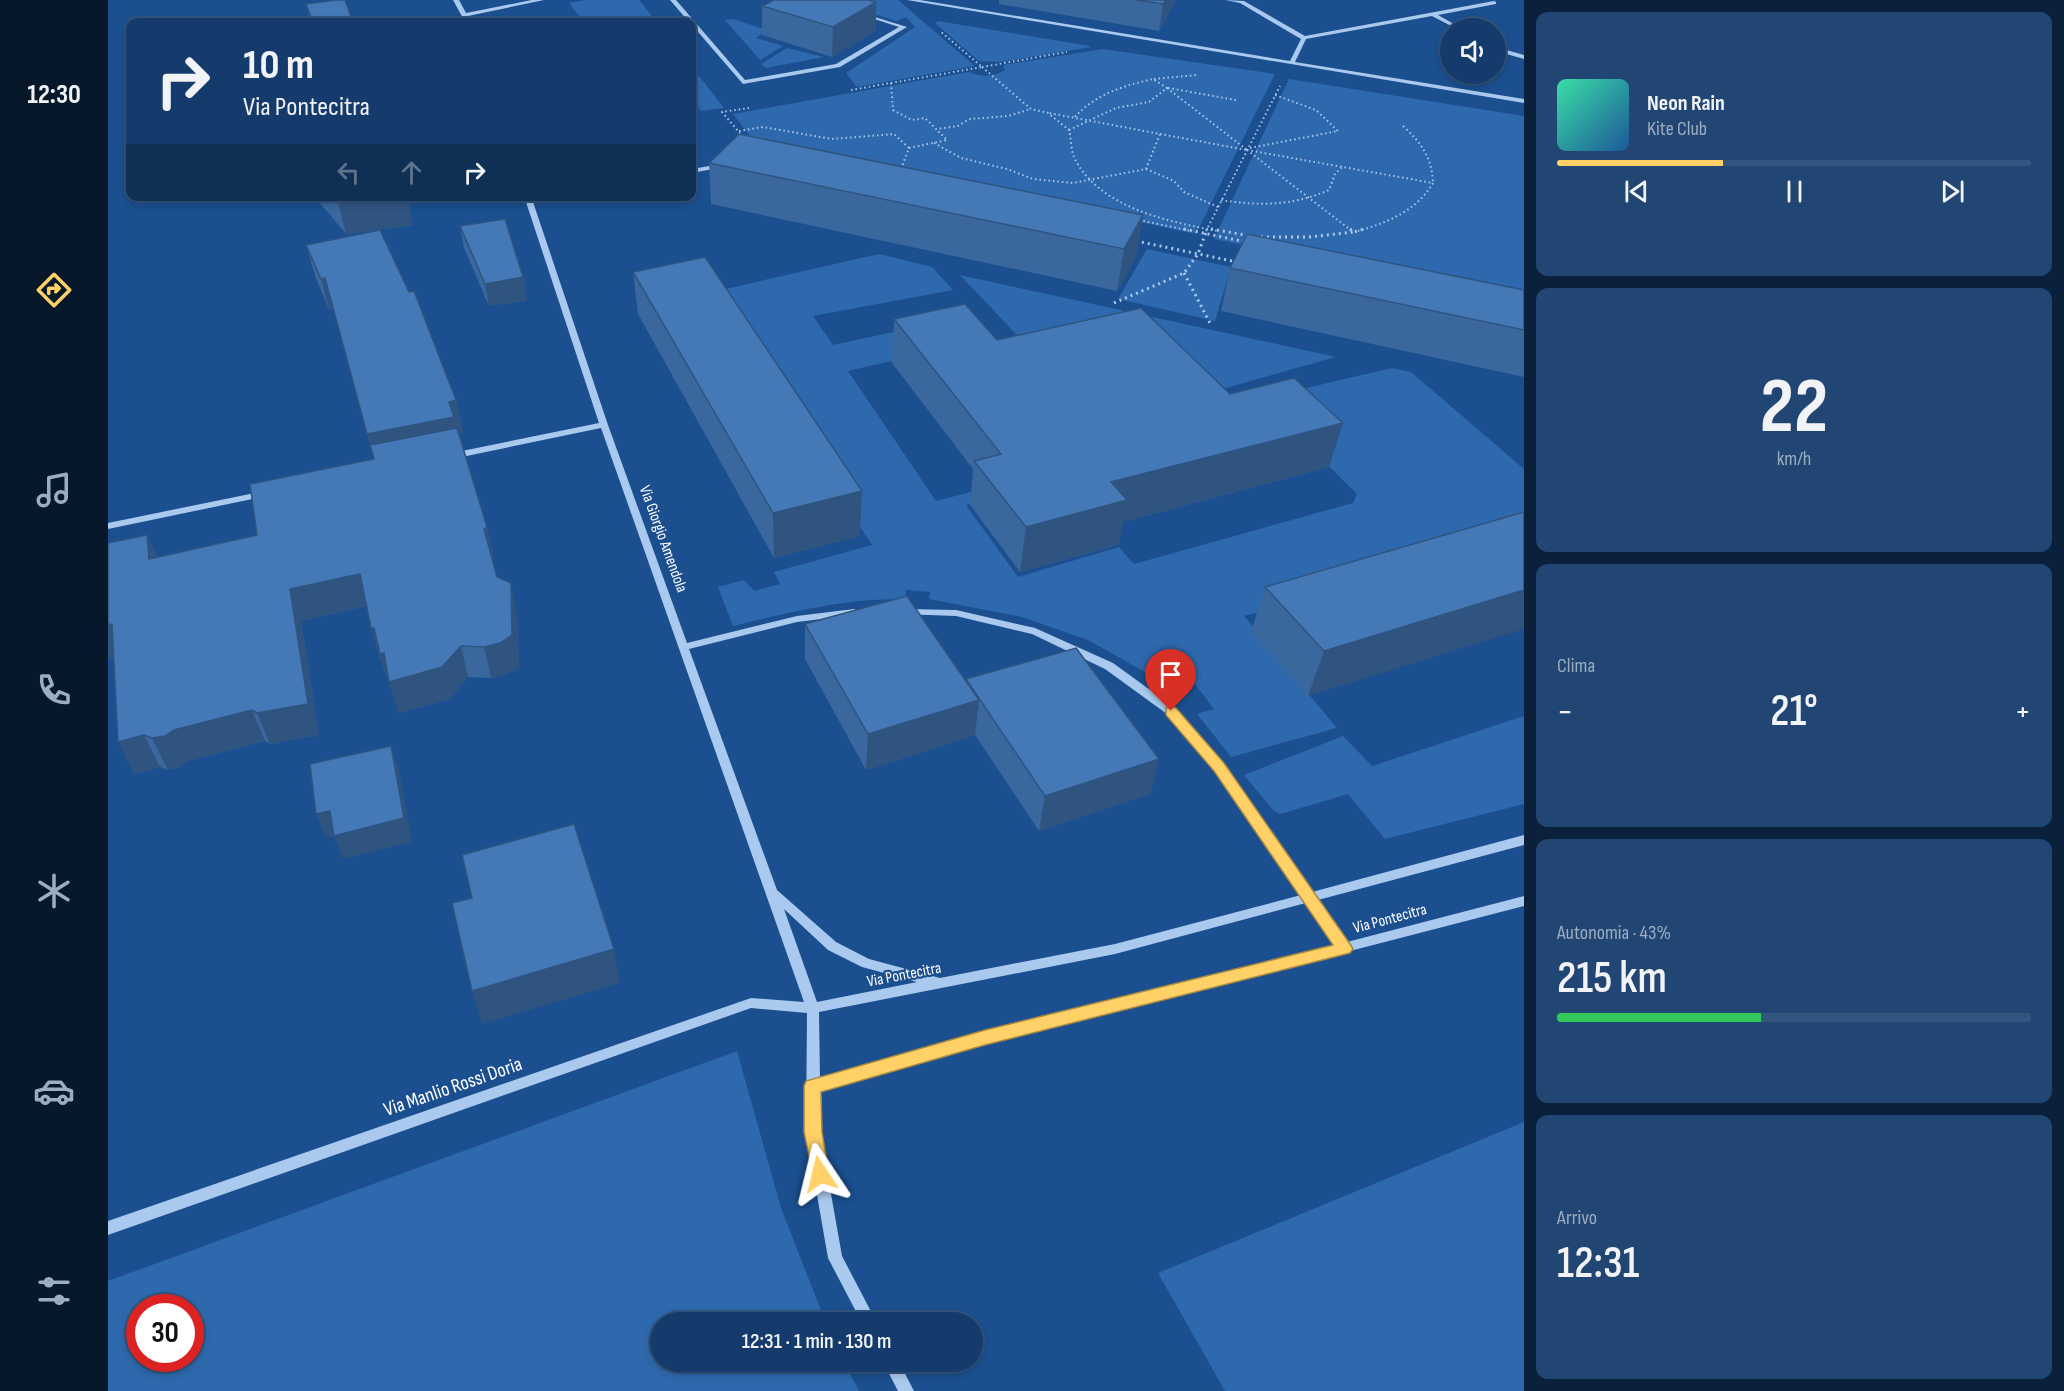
<!DOCTYPE html>
<html lang="it">
<head>
<meta charset="utf-8">
<style>
  body { margin:0; font-family:"Sofia Sans Condensed",sans-serif; background:#214673; color:#f1f3f6; height:100vh; display:flex; flex-direction:column; font-size:22px; white-space:nowrap }
  * { box-sizing:border-box; margin:0 }
  p { font-size:20px; color:#9dadc1 }
  .icon { flex:none; width:33px; height:33px; fill:none; stroke:currentColor; stroke-width:2; stroke-linecap:round; stroke-linejoin:round }
  .map { position:relative; flex:1; overflow:hidden }
  .details { display:flex; flex-direction:column; gap:12px; padding:12px; background:#0b203b; width:540px }
  .details>* { flex:none }
  .guide { position:absolute; left:18px; top:18px; width:570px; height:183px; border-radius:12px; box-shadow:0 3px 9px #0003,0 0 0 2px #33557e; background:#143b6b; color:#f1f3f6; overflow:hidden }
  .controls { position:absolute; left:1332px; top:18px; display:grid; gap:12px }
  .controls a { display:grid; place-items:center; width:66px; height:66px; border-radius:50%; background:#143b6b; box-shadow:0 3px 9px #0003,0 0 0 2px #33557e; font-size:30px }
  .speed { position:absolute; left:18px; top:1294px; display:flex; gap:12px; font-size:30px; font-weight:700; text-align:center }
  .speed>* { display:grid; place-content:center; width:78px; height:78px; border-radius:50%; background:#143b6b; box-shadow:0 3px 9px #0003,0 0 0 2px #33557e; line-height:1 }
  .speed .limit { border:9px solid #d22; background:#fff; color:#111 }
  .pin { position:absolute; display:grid; place-items:center; width:51px; height:51px; color:#fff; margin:-62px -26px; border-radius:50% 50% 50% 0; rotate:-45deg; box-shadow:0 0 6px #0007 }
  .pin .icon { rotate:45deg }
  .me { position:absolute; width:66px; margin:-33px; rotate:350deg; stroke-linejoin:round; filter:drop-shadow(0 0 4px #0008) }
  .turn { display:flex; align-items:center; gap:21px; height:126px; padding:0 18px; font-size:27px }
  .turn .icon { width:78px; height:78px; stroke-width:2.5 }
  .turn b { display:block; font-size:42px; line-height:51px }
  .lanes { display:flex; align-items:center; height:57px; padding:0 18px; background:#0003; justify-content:center; gap:30px; direction:ltr }
  .lanes .off { opacity:.35 }
  .big { font-size:45px; font-weight:600; line-height:1.1 }
  .details .card { flex:1; display:flex; flex-direction:column; justify-content:center; gap:9px; min-width:0; padding:0 21px; border-radius:12px; background:#214673 }
  .details .dial { align-items:center; gap:0 }
  .dial b { font-size:78px; line-height:1 }
  .song { display:flex; align-items:center; gap:18px }
  .cover { width:72px; height:72px; border-radius:9px; background:linear-gradient(135deg,hsl(160 70% 55%),hsl(210 70% 35%)) }
  .played { height:6px; border-radius:3px; background:linear-gradient(90deg,#ffd166 35%,#33557e 35%) }
  .keys { display:flex; justify-content:space-around; direction:ltr }
  .heat { display:flex; justify-content:space-between; align-items:center; font-size:33px; direction:ltr }
  .charge { height:9px; border-radius:4px; background:linear-gradient(90deg,#34c759 43%,#33557e 0) }
  .trip { position:absolute; left:542px; top:1312px; width:333px; height:60px; border-radius:30px; background:#143b6b; box-shadow:0 3px 9px #0003,0 0 0 2px #33557e; font-weight:600; line-height:60px; text-align:center }
  main { display:flex; flex:1; min-height:0 }
  .dock { display:flex; flex-direction:column; width:108px; justify-content:space-around; align-items:center; background:#08182b; color:#9dadc1 }
  .dock .icon { width:42px; height:42px }
  .dock .current { color:#ffd166 }
  .dock b { font-size:27px; color:#f1f3f6 }
  .map>svg:first-child { display:block }
  .green { fill:#2e69ad; fill-rule:evenodd }
  .lines { fill:none; stroke-linecap:round; stroke-linejoin:round }
  .path-far1 { stroke:#a9c9ee; stroke-width:2; stroke-dasharray:1.5 3; stroke-linecap:butt }
  .path { stroke:#a9c9ee; stroke-width:3; stroke-dasharray:2 4; stroke-linecap:butt }
  .minor { fill:#a9c9ee; fill-rule:evenodd }
  .wall { fill:#3a679d }
  .shaded-wall { fill:#305480 }
  .building { fill:#4478b7; stroke:#305480; stroke-width:1.5 }
  .route { fill:#ffd166; stroke:#a68842; stroke-width:1.5 }
  .labels { text-anchor:middle; dominant-baseline:central; stroke-width:4.5; stroke-linejoin:round; paint-order:stroke }
  .street-label { font-size:16px; fill:#fff; stroke:#1b4f8f }
  .near-street-label { font-size:20px; fill:#fff; stroke:#1b4f8f }
</style>
</head>
<body>
<main>
<nav class="dock">
<b>12:30</b>
<svg class="icon current" aria-label="directions" viewBox="0 0 24 24"><path d="M12 3l9 9-9 9-9-9zM9 14v-3h6M13 9l2 2-2 2"/></svg>
<svg class="icon" aria-label="music" viewBox="0 0 24 24"><path d="M9 18V5l10-2v13"/><circle cx="6" cy="18" r="3"/><circle cx="16" cy="16" r="3"/></svg>
<svg class="icon" aria-label="phone" viewBox="0 0 24 24"><path d="M5 4h4l2 5-3 2q2 4 5 5l2-3 5 2v4C11 20 4 13 5 4z"/></svg>
<svg class="icon" aria-label="climate" viewBox="0 0 24 24"><path d="M12 3v18M4 7l16 10M4 17L20 7"/></svg>
<svg class="icon" aria-label="car" viewBox="0 0 24 24"><path d="M5 17H2v-5l4-1 3-4h7l3 4 3 1v5h-3M9 17h6M6 11h13"/><circle cx="7" cy="17" r="2"/><circle cx="17" cy="17" r="2"/></svg>
<svg class="icon" aria-label="filters" viewBox="0 0 24 24"><path d="M4 7h16M4 17h16"/><circle cx="9" cy="7" r="2"/><circle cx="15" cy="17" r="2"/></svg>
</nav>
<div class="map">
<svg width="1416" height="1391" viewBox="0 0 1416 1391">
  <rect width="100%" height="100%" fill="#1b4f8f"/>
  <!-- green -->
  <path class="green" d="M477,0H531L549,22H475L461,3Z
    M699,0H790L867,66L749,87L738,73L807,27L798,17L788,21L748,8Z
    M625,19L659,30L648,38L675,46L652,60L617,20Z
    M830,21L982,46L984,47L893,62L871,61L827,23Z
    M679,48L716,57L658,68L653,64Z
    M995,49L1167,74L1088,234L645,140L625,114L860,72C873,77 885,77 897,70L895,65Z
    M584,67L616,108L593,111L584,100Z
    M1181,79L1416,116V302L1106,239Z
    M1039,249L1123,267L1107,321L1010,299Z
    M771,254L824,267L845,290L705,316L725,345L804,328L852,345L740,371L828,501L905,481L913,491L858,505L910,577L1011,547L1026,564L1245,503L1249,494L1175,421L1156,398L1284,368L1303,372L1416,469V541L1136,616L1229,728L1123,757L1089,714L1106,709L1080,675L1056,683L980,640L914,617L821,599L822,592L798,590L797,599C738,598 682,612 625,626L610,587L636,580L646,591L672,584L666,572L764,545L601,296L604,292Z
    M852,275L1228,357L1079,399L939,367Z
    M1416,716V804L1277,839L1240,794L1172,814L1165,810L1136,775L1235,736L1264,766Z
    M629,1051L673,1208L718,1323H552V1362H736L751,1391H0V1281ZM32,1308H82V1359H32Z
    M1416,1122V1391H1117L1050,1273Z"/>
  <g class="lines">
    <!-- path-far1 -->
    <path class="path-far1" d="M874,67L923,109L940,113L961,130C963,138 963,150 966,157C990,208 1062,222 1110,231
      M874,67L959,52
      M1046,79L1089,75
      M783,83L785,110L804,120L817,118L828,129L850,126L862,119L900,116L923,109
      M1059,88L1139,150
      M1060,88L1128,100
      M743,90L874,67L832,31
      M1295,126C1313,143 1324,157 1325,183
      M961,130L1008,108L1041,102L1059,88L1045,79C1015,86 987,94 966,118
      M631,131L655,127L724,139L786,134L801,148
      M1052,134L1139,150
      M635,137L614,112L641,108
      M826,143L853,158L899,169L925,179L965,183L1038,169L1052,134L941,113
      M1142,148L1230,131L1208,110L1167,95
      M1139,150L1325,183C1308,211 1281,222 1250,231
      M1139,150L1244,231
      M793,169L801,148L839,140L828,129
      M1038,169L1066,181L1076,192L1110,207
      M1113,200C1151,206 1185,206 1221,190L1227,174L1235,166
      M1031,220L1083,231
      M1098,231L1172,86"/>
    <!-- path -->
    <path class="path" d="M1076,229L1138,242
      M1103,229L1143,236
      M1242,229L1246,232L1256,229
      M1153,237H1201L1246,232
      M1028,241L1129,262
      M1076,273L1103,325
      M1006,303L1076,273L1090,254L1099,229"/>
    <!-- minor -->
    <path class="minor" d="M345,0H351L358,13L424,0H436L360,16L363,22H357Z
      M562,0H568L637,80L728,64L791,27L754,15V13L799,27L732,67L635,84L584,25V22H581Z
      M799,0H812L1182,61L1193,39L1132,3L1117,0L1136,1L1197,36L1386,1L1388,2V4L1330,15L1353,28H1347L1324,16L1198,39L1187,62L1416,99V103Z
      M1388,47L1416,55V59L1388,51Z
      M613,164L615,165V167L584,173V169Z
      M416,196H423L500,425L579,643L689,616L746,609L751,612L746,615L689,622L581,649L669,890L728,942L761,959L832,978L1007,944L1193,895L1107,770L1059,714L997,669L924,634L848,616L793,614L792,612L793,610L797,609L848,610L927,628L1005,663L1067,708L1115,764L1204,892L1416,835V845L1210,900L1239,942L1416,896V906L1242,951L1237,954L1234,953L881,1044L712,1090V1132L734,1256L769,1323H754L720,1258L698,1132L699,1013L643,1008L0,1235V1221L643,998L696,1002L493,428L344,459L340,456L344,453L491,423ZM1198,903L1227,945L881,1032L712,1078L711,1012L1007,954ZM676,909L720,950L754,967L809,982L709,1002Z
      M156,491L161,494L159,496L0,529V523Z
      M775,1362H791L806,1391H790Z"/>
  </g>
  <!-- wall -->
  <path class="wall" d="M891,0H1068L1051,31L891,4Z
    M198,4L245,22H203Z
    M654,6L768,31L724,57L654,35Z
    M601,163L1035,215L1028,257L1009,291L603,204Z
    M206,196H299L305,225L238,234Z
    M352,226L415,277L419,300L381,306L356,248Z
    M198,245L348,400L355,432L351,434L379,527L386,558L384,559L389,577L409,615L411,667L399,674L383,678L360,677L342,699L291,713L282,685H281L273,660H272L258,606L193,621L211,735L162,744L157,741L80,761L72,767L60,770L52,767L26,774L39,535L49,557L149,535L266,459L226,309L221,310L207,276Z
    M1122,268L1416,290V377L1113,311Z
    M525,272L752,536L666,558L530,314Z
    M786,319L889,340L1122,394L1221,467L1015,522L1010,545L912,572L862,505L865,469L784,363Z
    M1416,512L1200,696L1143,632L1157,587Z
    M697,624L858,680L1051,759L1042,794L931,831L867,735L758,770L697,659Z"/>
  <!-- shaded-wall -->
  <path class="shaded-wall" d="M1058,0H1068L1051,31L1055,4Z
    M768,2V31L724,57L725,27Z
    M584,90L586,111H584Z
    M268,196H299L305,225L238,234L230,202Z
    M1035,215L1028,257L1009,291L1016,249Z
    M415,277L419,300L381,306L377,284Z
    M217,278L226,309L221,310L213,279Z
    M348,400L355,432L268,466L259,434L341,402Z
    M1235,423L1221,467L1015,522L1010,545L912,572L918,527L1003,482Z
    M754,491L752,536L666,558L665,513Z
    M379,527L386,558L383,560L376,529Z
    M39,535L53,566L41,559Z
    M252,574L261,605L193,621L211,735L162,744L149,713L182,589Z
    M403,583L409,615L411,667L399,674L383,678L376,647Z
    M1416,590V629L1200,696L1216,651Z
    M4,624L19,655L0,659V625Z
    M263,628H266L353,646L360,677L342,699L291,713L282,685H281L273,660H272Z
    M871,700L867,735L758,770L760,734Z
    M144,710L157,741L80,761L72,767L60,770L44,738L66,730Z
    M36,735L52,767L26,774L10,742Z
    M283,746L291,770L304,842L235,859L226,836L218,838L208,814Z
    M1051,759L1042,794L931,831L937,796Z
    M506,949L512,983L374,1024L364,991Z"/>
  <!-- building -->
  <path class="building" d="M228,0H237L245,22H205L198,4Z
    M666,0H761L768,2L725,27L654,6Z
    M1028,0H1058L1055,4Z
    M631,134L1035,215L1016,249L601,163Z
    M225,196H268L230,202Z
    M397,219L415,277L377,284L352,226Z
    M272,230L301,292L306,291L348,400L341,402L346,417L259,434L217,278L213,279L198,245Z
    M1139,234L1416,290V330L1122,268Z
    M597,257L754,491L665,513L525,272Z
    M857,304L889,340L1033,308L1122,394L1186,378L1235,423L1003,482L1019,500L918,527L866,461L893,454L786,319Z
    M349,428L379,527L376,529L389,577L403,583L404,635L392,643L376,647L353,646L334,667L281,682L276,653L272,654L266,628H263L252,574L182,589L200,704L149,713L144,710L66,730L57,736L44,738L36,735L10,742L4,624L0,625V543L39,535L41,559L149,535L142,484L266,459L262,445Z
    M1416,512V590L1216,651L1157,587Z
    M799,596L871,700L760,734L697,624Z
    M968,648L1051,759L937,796L858,679Z
    M283,746L296,818L226,836L222,811L208,814L202,764Z
    M466,824L506,949L364,991L344,903L364,898L354,855Z"/>
  <!-- route -->
  <path class="route" d="M1063,706L1068,708L1116,763L1242,944L1245,949L1242,953L877,1045L713,1092L714,1132L721,1174L719,1180L712,1182L706,1180L696,1132V1086L698,1081L877,1030L1225,945L1106,771L1058,715V708Z"/>
  <g class="labels">
    <!-- street labels -->
    <g class="street-label">
      <text transform="translate(555 539) rotate(70)">Via Giorgio Amendola</text>
      <text transform="translate(1282 919) rotate(-15)">Via Pontecitra</text>
      <text transform="translate(796 975) rotate(-11)">Via Pontecitra</text>
    </g>
    <!-- near-street labels -->
    <g class="near-street-label">
      <text transform="translate(345 1087) rotate(-19)">Via Manlio Rossi Doria</text>
    </g>
  </g>
</svg>
<div class="controls">
<a><svg class="icon" aria-label="sound" viewBox="0 0 24 24"><path d="M4 9h4l5-4v14l-5-4H4zM17 9q2 3 0 6"/></svg></a>
</div>
<div class="speed"><div class="limit">30</div></div>
<div class="pin" style="left:1063px;top:711px;background:#d93025"><svg class="icon" aria-label="arrive" viewBox="0 0 24 24"><path d="M6 21V4h12l-3 4 3 4H6"/></svg></div>
<svg class="me" style="left:712px;top:1174px" viewBox="-20 -20 40 40"><path d="M0-17L14 15 0 8-14 15z" fill="#ffd166" stroke="#fff" stroke-width="4"/></svg>
<div class="trip">12:31 · 1 min · 130 m</div>
<div class="guide">
<div class="turn"><svg class="icon" aria-label="right" viewBox="0 0 24 24"><path d="M7 20v-9h11M14 6l5 5-5 5"/></svg><div><b>10 m</b>Via Pontecitra</div></div>
<div class="lanes"><svg class="icon off" aria-label="left" viewBox="0 0 24 24"><path d="M17 20v-9H6M10 6l-5 5 5 5"/></svg><svg class="icon off" aria-label="ahead" viewBox="0 0 24 24"><path d="M12 20V5M6 11l6-6 6 6"/></svg><svg class="icon" aria-label="right" viewBox="0 0 24 24"><path d="M7 20v-9h11M14 6l5 5-5 5"/></svg></div>
</div>
</div>
<section class="details">
<div class="card">
<div class="song"><i class="cover"></i><div><b>Neon Rain</b><p>Kite Club</p></div></div>
<div class="played"></div>
<div class="keys"><svg class="icon" aria-label="previous" viewBox="0 0 24 24"><path d="M18 5L8 12l10 7zM5 5v14"/></svg><svg class="icon" aria-label="pause" viewBox="0 0 24 24"><path d="M8 5v14M16 5v14"/></svg><svg class="icon" aria-label="next" viewBox="0 0 24 24"><path d="M6 5l10 7-10 7zM19 5v14"/></svg></div>
</div>
<div class="card dial"><b>22</b><p>km/h</p></div>
<div class="card"><p>Clima</p>
<div class="heat"><a>−</a><b class="big">21°</b><a>+</a></div>
</div>
<div class="card"><p>Autonomia · 43%</p><b class="big">215 km</b><div class="charge"></div></div>
<div class="card"><p>Arrivo</p><b class="big">12:31</b></div>
</section>
</main>
</body>
</html>
